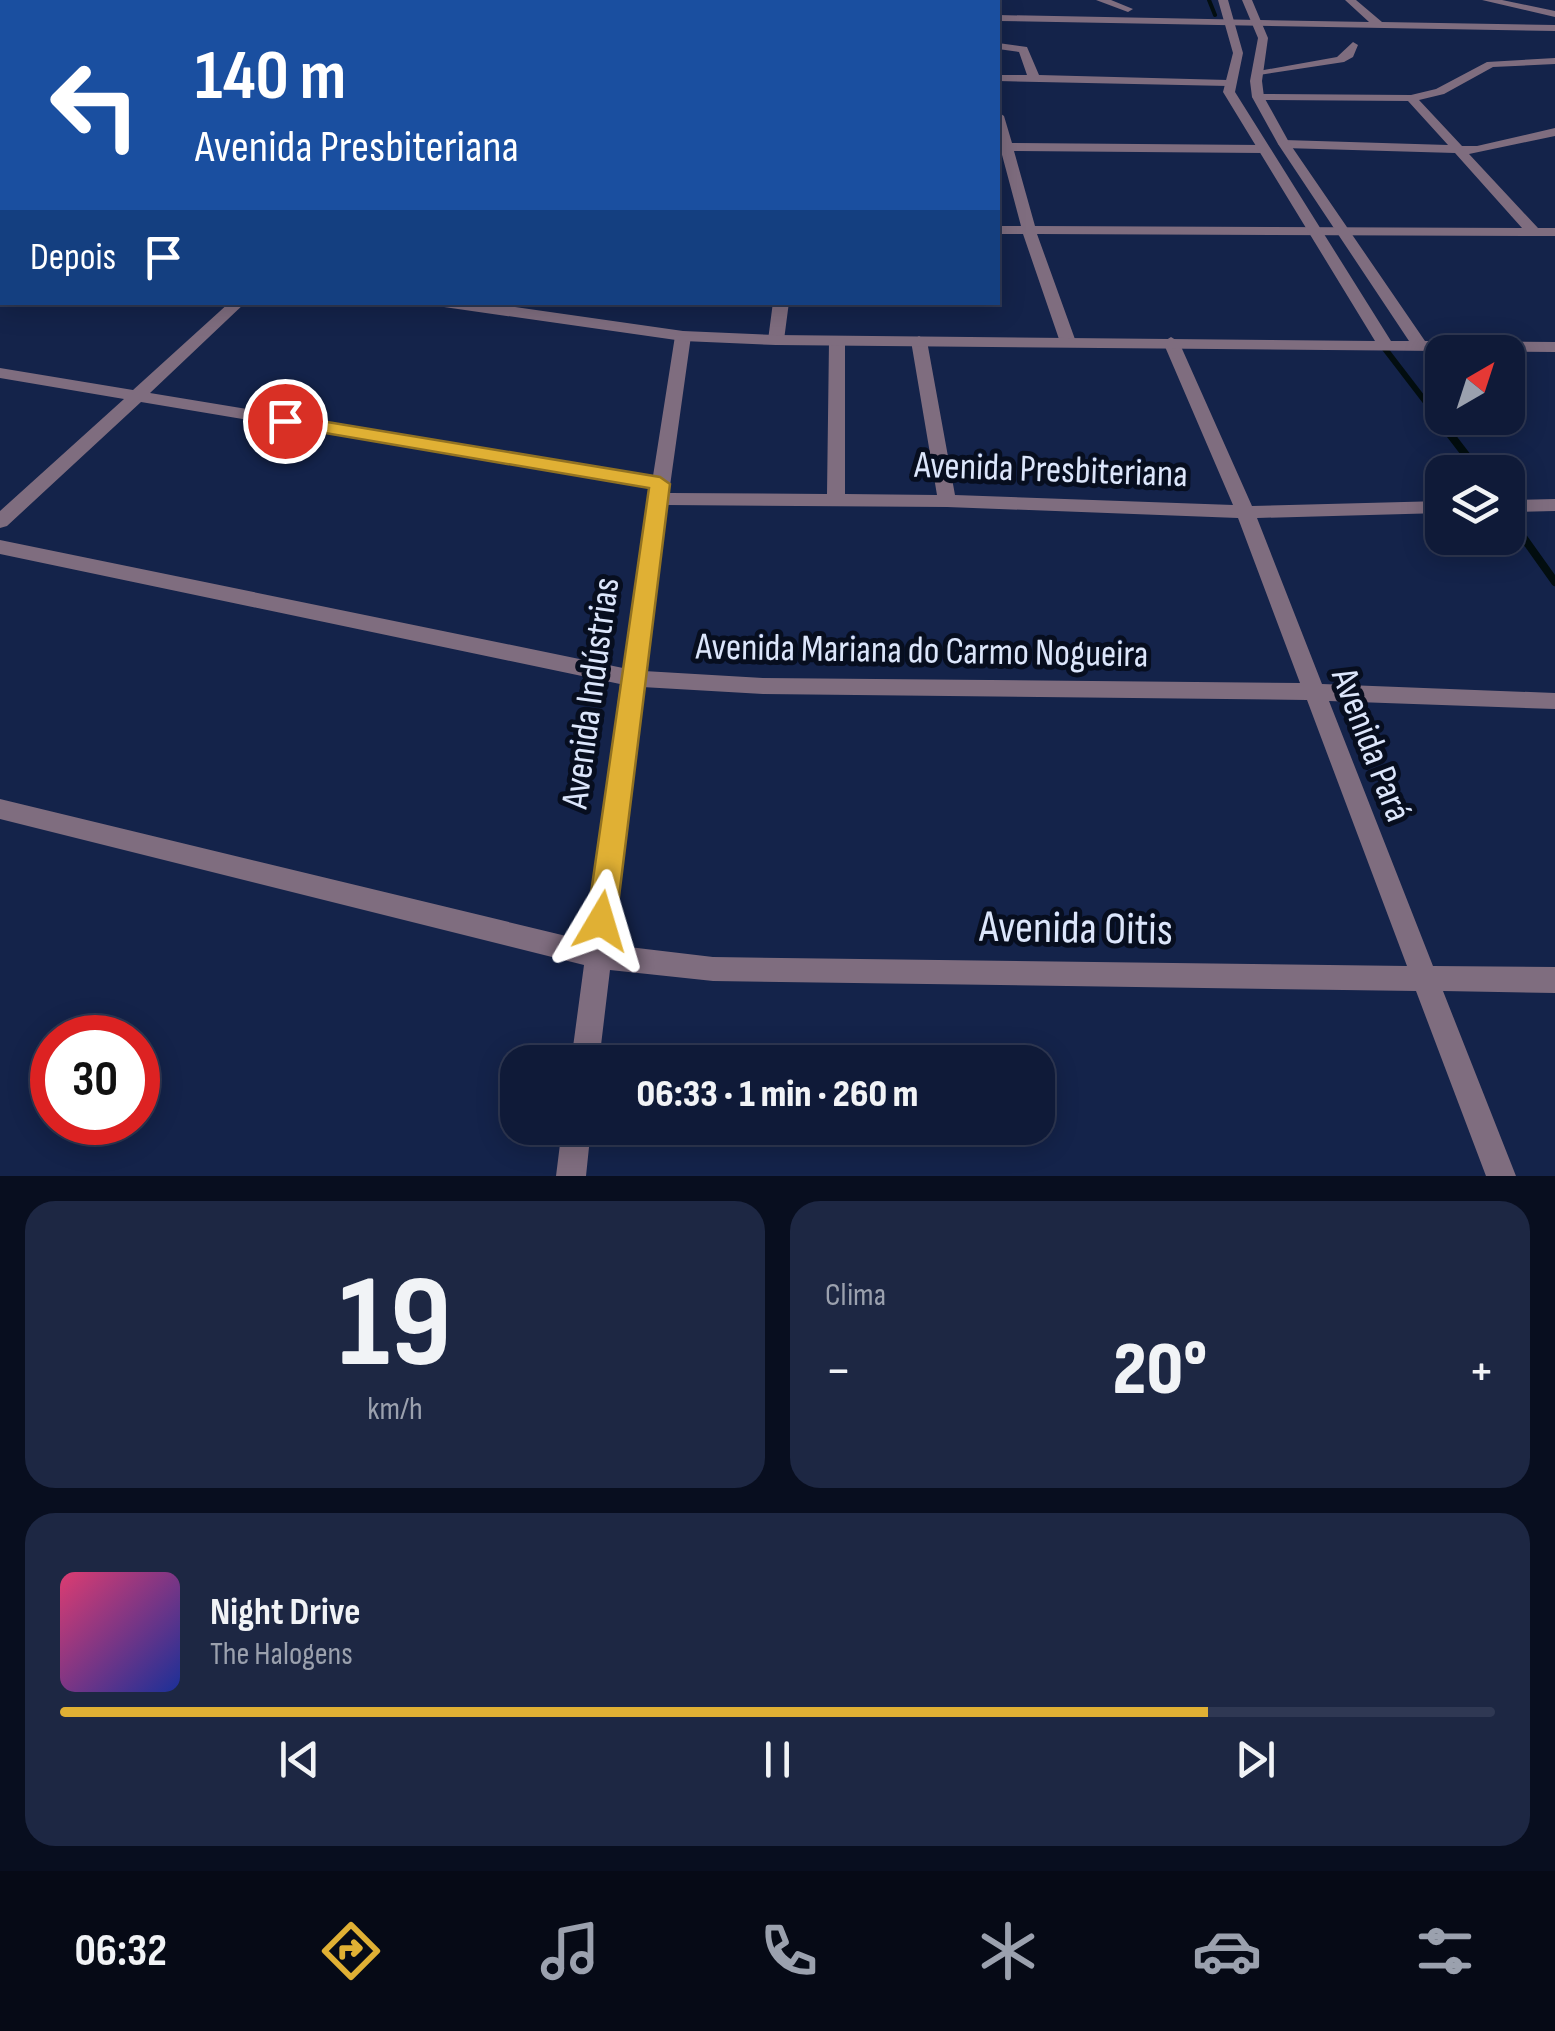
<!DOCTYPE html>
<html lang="pt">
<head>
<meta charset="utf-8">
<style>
  body { margin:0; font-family:"Sofia Sans Condensed",sans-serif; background:#1d2743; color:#f1f3f6; height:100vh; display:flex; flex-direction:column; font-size:38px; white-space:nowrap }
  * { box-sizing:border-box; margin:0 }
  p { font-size:32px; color:#9ba1ae }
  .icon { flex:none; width:55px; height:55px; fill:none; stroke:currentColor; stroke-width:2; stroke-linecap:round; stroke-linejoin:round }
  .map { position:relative; height:1176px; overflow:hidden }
  .details { display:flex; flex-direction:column; gap:25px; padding:25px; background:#080e1f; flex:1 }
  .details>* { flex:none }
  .top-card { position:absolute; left:0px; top:0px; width:1000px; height:305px; box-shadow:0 5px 25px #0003,0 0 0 2px #2f3853; background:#1a4fa0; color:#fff; overflow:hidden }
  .needle { width:65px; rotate:39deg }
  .fabs { position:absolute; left:1425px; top:335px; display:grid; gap:20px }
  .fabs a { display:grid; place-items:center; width:100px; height:100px; border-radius:20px; background:#0f1a38; box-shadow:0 5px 25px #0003,0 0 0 2px #2f3853; font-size:50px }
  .speed { position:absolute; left:30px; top:1015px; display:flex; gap:20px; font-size:50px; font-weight:700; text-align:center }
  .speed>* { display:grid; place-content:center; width:130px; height:130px; border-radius:50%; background:#0f1a38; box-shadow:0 5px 25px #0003,0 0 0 2px #2f3853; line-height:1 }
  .speed .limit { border:15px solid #d22; background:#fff; color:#111 }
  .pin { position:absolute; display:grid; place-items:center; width:85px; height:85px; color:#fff; margin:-42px; border:5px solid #fff; border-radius:50%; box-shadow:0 2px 10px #0007 }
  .me { position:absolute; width:110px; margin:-55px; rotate:7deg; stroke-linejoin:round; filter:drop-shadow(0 0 8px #0008) }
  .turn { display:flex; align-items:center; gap:35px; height:210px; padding:0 30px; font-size:45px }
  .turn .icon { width:130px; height:130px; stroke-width:2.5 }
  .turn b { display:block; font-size:70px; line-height:85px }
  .then { display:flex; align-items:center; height:95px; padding:0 30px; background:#0003; gap:20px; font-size:38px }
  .big { font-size:75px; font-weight:800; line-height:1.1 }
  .details .card { flex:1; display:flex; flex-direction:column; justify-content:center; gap:15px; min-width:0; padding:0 35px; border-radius:30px; background:#1d2743 }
  .details .dial { align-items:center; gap:0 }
  .dial b { font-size:130px; line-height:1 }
  .song { display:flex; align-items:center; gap:30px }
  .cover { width:120px; height:120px; border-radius:15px; background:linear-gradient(135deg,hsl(340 70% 55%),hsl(230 70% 35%)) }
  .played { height:10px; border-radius:5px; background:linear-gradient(90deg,#e0b034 80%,#2f3853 80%) }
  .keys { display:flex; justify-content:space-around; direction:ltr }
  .heat { display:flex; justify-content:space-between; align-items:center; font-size:55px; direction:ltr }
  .details .tiles { flex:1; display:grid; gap:25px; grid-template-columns:1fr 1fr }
  .card:last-child { grid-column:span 2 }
  .trip { position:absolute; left:500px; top:1045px; width:555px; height:100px; border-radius:30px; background:#0f1a38; box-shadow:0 5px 25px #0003,0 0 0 2px #2f3853; font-weight:800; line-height:100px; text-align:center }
  .tabs { display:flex; height:160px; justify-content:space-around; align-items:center; background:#060a16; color:#9ba1ae }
  .tabs .icon { width:70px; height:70px }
  .tabs .on { color:#e0b034 }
  .tabs b { font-size:45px; color:#f1f3f6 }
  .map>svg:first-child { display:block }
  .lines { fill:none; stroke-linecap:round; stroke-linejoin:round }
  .stream-far2 { stroke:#030e10; stroke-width:4 }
  .stream-far1 { stroke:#030e10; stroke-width:6 }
  .stream { stroke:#030e10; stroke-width:8 }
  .minor { fill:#7f6d7f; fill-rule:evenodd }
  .tertiary { fill:#7f6d7f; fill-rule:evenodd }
  .route { fill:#e0b034; stroke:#927222; stroke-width:2.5 }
  .labels { text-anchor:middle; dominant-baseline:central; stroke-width:10; stroke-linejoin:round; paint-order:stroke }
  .street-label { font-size:38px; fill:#dce6fb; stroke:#070e1f }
  .near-street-label { font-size:45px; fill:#dce6fb; stroke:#070e1f }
</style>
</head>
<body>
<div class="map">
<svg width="1555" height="1176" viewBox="0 0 1555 1176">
  <rect width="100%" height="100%" fill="#14234a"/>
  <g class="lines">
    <!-- stream-far2 -->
    <path class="stream-far2" d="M1209,0L1215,15"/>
    <!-- stream-far1 -->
    <path class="stream-far1" d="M1382,345L1448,431"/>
    <!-- stream -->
    <path class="stream" d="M1446,429L1479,472
      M1513,523L1555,582"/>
    <!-- minor -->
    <path class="minor" d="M556,0H603L604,2H555Z
      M1096,0H1111L1133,9L1128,12Z
      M1345,0H1356L1382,22L1555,25V31L998,21V15L1369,22Z
      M1482,0H1502L1555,11V17Z
      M0,23H2V29H0Z
      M1353,42L1358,45L1353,57L1344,62L1259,75L1253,72L1337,57Z
      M998,43L1027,47L1039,75L1228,80L1234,83L1228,86L998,81V75H1027L1019,52L998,49Z
      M1555,58V64L1493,67L1444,94L1419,100L1462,146H1477L1555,128V136L1469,154L1538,228H1555V236L1037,234L1076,342L1068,347L1060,342L1023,234H998V226H1021L1001,151H998V112L1004,116L1012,143L1262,145L1268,149L1262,153L1014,151L1035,226L1522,228L1455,153L1284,148L1278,144L1284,140L1448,145L1408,101L1258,100L1252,97L1258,94L1411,95L1436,89L1487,62Z
      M2,105V113L0,114V106Z
      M0,129L2,130V138L0,137Z
      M230,302H246L150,393L653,476L675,336L683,331L691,336L669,493L827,494L829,341L837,336L845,341V494L937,495L911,341L919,336L927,341L955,495L1233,505L1163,342L1171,337L1179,342L1252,506L1442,501V513L1257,518L1322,684L1555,693V709L1329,701L1433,966L1555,967V993L1443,991L1516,1176H1486L1416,991L713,981L610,970L599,1062H571L584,965L0,819V799L587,941L620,684L0,554V540L623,668L651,487L141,402L7,526L0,528V511L124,399L0,378V368L133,390ZM667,505L947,507L1238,518L1300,683L763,678L644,671ZM642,687L763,694L1307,700L1407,966L713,957L612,945Z
      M773,302H789L784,340L776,345L768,340Z
      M1555,499V511L1508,512V500Z
      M562,1128H591L586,1176H556Z"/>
    <!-- tertiary -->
    <path class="tertiary" d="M1218,0H1228L1243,53L1235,92L1391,341H1409L1278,144L1252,97L1250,81L1258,38L1242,0H1252L1268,38L1262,81L1264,97L1290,144L1425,341L1555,342V352L776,345L683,341L444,307L437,302H480L683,331L776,335L1375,341L1223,92L1233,53Z
      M0,237H2V245H0Z"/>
  </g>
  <!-- route -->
  <path class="route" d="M285,415L660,477L670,484L616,921L612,931L601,935L591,931L587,921L649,488L278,425V417Z"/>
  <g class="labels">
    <!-- street labels -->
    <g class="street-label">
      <text transform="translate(1051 470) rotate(2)">Avenida Presbiteriana</text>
      <text transform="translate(922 651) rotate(1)">Avenida Mariana do Carmo Nogueira</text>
      <text transform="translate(591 693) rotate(-82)">Avenida Indústrias</text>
      <text transform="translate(1371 745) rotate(69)">Avenida Pará</text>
    </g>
    <!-- near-street labels -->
    <g class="near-street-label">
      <text transform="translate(1076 929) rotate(1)">Avenida Oitis</text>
    </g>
  </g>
</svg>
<div class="fabs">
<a><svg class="needle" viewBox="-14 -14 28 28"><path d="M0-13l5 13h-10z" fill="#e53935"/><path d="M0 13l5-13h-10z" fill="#9ba1ae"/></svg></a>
<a><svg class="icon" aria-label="layers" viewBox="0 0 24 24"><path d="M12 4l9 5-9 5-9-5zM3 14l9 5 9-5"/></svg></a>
</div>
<div class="speed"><div class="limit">30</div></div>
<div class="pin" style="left:285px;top:421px;background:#d93025"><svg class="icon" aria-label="arrive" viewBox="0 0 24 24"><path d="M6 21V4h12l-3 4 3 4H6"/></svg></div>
<svg class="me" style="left:601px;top:921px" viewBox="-20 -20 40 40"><path d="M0-17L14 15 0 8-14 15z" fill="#e0b034" stroke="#fff" stroke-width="4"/></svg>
<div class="trip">06:33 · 1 min · 260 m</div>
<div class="top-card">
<div class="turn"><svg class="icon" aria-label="left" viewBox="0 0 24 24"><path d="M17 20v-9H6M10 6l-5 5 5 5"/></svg><div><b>140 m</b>Avenida Presbiteriana</div></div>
<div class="then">Depois<svg class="icon" aria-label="arrive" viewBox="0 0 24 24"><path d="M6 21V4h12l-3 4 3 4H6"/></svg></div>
</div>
</div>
<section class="details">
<div class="tiles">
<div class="card dial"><b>19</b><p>km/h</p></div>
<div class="card"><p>Clima</p>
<div class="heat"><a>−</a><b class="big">20°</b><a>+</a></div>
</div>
<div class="card">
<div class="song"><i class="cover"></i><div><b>Night Drive</b><p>The Halogens</p></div></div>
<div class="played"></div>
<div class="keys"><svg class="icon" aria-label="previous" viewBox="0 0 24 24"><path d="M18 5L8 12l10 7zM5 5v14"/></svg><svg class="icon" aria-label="pause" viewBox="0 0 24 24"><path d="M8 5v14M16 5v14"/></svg><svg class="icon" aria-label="next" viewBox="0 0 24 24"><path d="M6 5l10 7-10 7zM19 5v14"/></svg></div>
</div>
</div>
</section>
<nav class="tabs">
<b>06:32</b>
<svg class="icon on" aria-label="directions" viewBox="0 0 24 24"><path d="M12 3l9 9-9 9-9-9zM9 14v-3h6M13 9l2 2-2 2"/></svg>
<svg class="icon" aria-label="music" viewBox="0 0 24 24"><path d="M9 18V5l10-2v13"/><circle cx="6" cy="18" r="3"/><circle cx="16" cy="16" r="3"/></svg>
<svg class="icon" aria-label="phone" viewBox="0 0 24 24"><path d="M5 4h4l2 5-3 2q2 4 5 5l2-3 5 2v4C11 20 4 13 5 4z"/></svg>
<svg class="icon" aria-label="climate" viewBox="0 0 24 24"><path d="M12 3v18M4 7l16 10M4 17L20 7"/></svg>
<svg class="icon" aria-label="car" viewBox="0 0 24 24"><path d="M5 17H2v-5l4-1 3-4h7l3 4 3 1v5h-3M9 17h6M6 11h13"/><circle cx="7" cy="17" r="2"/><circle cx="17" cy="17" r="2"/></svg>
<svg class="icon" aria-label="filters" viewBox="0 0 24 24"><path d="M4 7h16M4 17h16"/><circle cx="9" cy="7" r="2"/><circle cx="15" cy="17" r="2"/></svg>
</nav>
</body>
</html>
